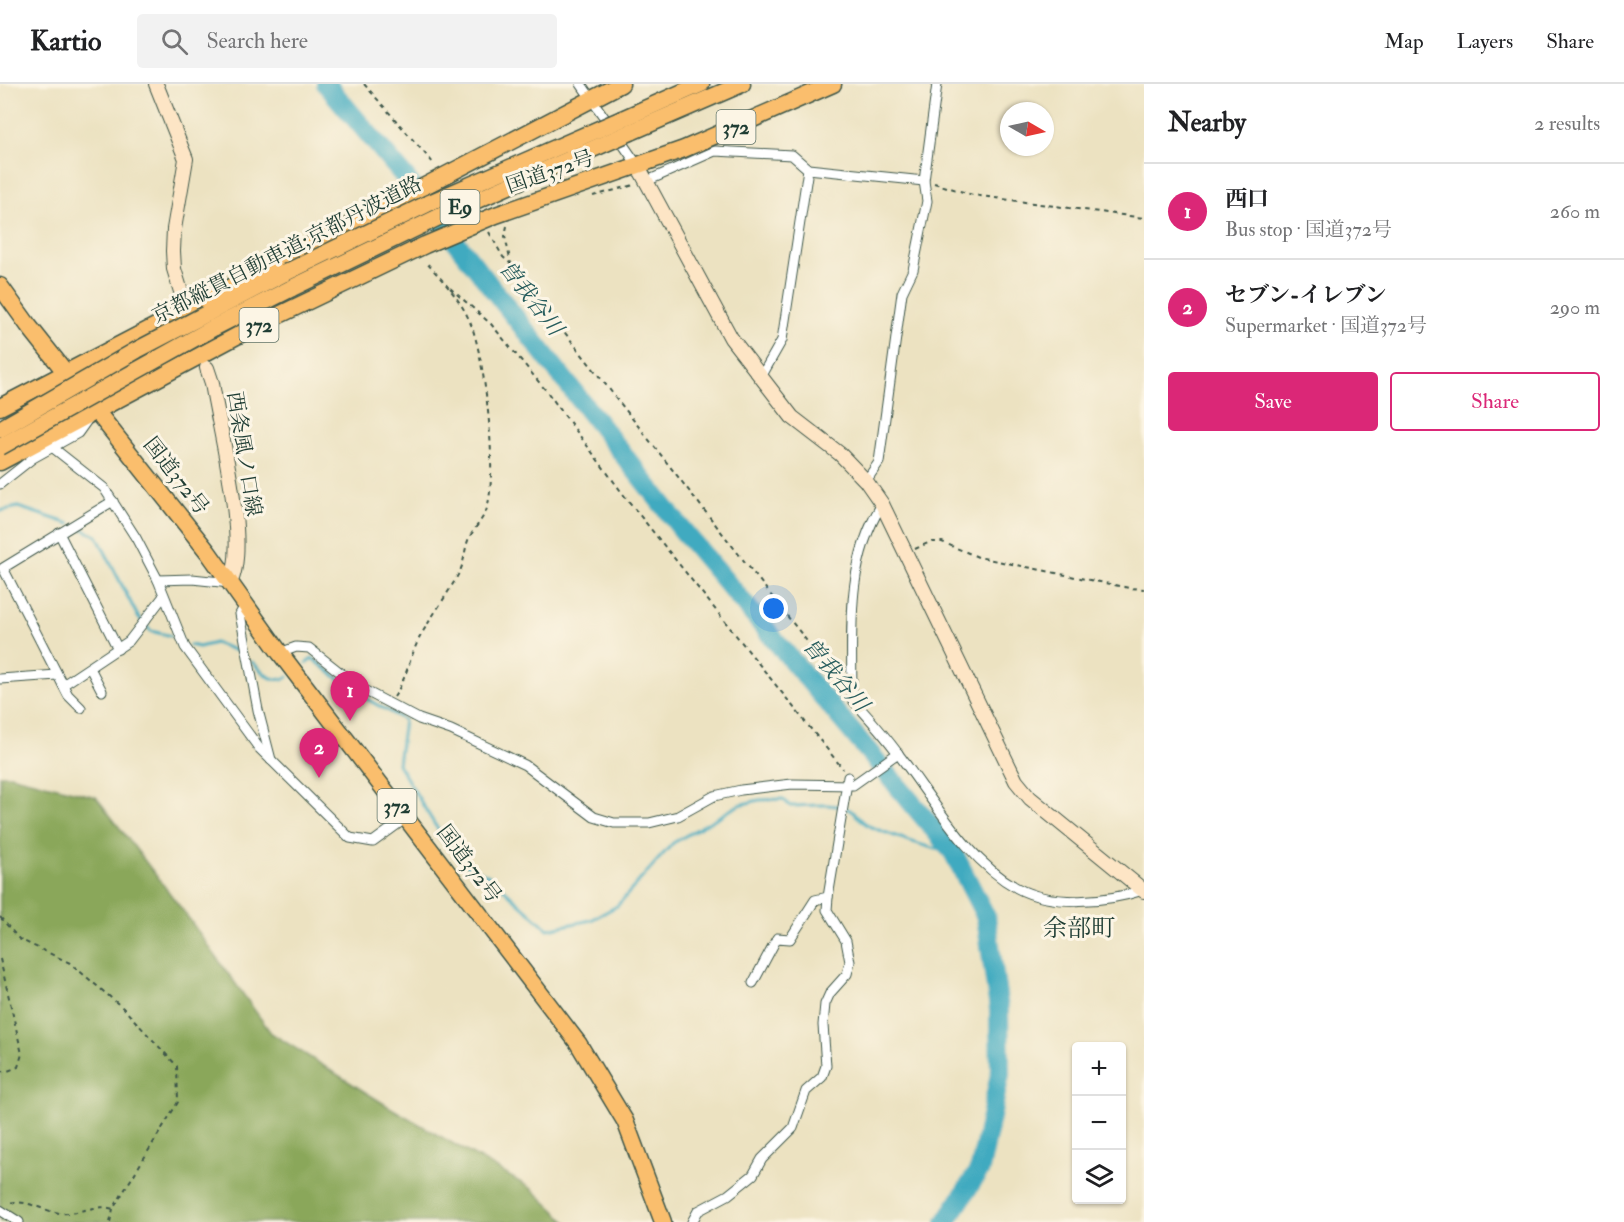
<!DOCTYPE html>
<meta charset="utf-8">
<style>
body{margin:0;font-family:"IM FELL Double Pica","Noto Serif JP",serif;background:#f2f2f2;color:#202124}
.controls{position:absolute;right:18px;bottom:18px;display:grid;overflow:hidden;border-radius:6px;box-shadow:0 2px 4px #0004}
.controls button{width:54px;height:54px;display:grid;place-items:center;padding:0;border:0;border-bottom:2px solid #e0e0e0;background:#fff;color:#202124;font:30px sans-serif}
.compass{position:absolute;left:1000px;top:18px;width:54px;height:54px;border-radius:50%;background:#fff;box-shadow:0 2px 4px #0004;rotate:99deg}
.you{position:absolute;left:774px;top:525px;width:21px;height:21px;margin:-15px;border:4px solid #fff;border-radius:50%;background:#1a73e8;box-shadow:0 0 0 9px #1a73e833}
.badge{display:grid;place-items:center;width:39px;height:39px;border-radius:50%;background:#db2777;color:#fff;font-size:20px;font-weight:700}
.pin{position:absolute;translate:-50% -50px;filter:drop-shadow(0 2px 3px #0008)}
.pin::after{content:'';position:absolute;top:32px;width:21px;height:18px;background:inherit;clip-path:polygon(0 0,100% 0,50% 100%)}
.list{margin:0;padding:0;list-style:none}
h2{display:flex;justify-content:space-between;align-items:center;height:78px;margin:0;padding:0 24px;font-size:26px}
h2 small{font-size:20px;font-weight:400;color:#757577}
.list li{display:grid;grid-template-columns:39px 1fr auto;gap:18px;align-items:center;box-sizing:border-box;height:96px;padding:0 24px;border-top:2px solid #e0e0e0}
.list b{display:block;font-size:22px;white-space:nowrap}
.list p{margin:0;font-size:20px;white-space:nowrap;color:#757577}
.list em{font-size:20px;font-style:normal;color:#757577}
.actions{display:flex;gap:12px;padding:18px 24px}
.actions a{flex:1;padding:14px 0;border:2px solid #db2777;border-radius:6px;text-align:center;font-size:21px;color:#db2777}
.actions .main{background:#db2777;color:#fff}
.icon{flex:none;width:33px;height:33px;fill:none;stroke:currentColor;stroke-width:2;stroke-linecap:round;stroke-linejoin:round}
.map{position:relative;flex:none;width:1144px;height:1138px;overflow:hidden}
header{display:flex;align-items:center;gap:36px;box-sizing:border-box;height:84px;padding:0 30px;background:#fff;border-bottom:2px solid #e0e0e0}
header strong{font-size:28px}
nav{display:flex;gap:33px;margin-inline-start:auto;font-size:21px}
.search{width:420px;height:54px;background:#f2f2f2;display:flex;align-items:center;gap:15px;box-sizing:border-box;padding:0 21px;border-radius:6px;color:#757577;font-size:22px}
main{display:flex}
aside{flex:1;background:#fff}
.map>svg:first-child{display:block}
.forest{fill:#8aa75a;stroke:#547247;stroke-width:1.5}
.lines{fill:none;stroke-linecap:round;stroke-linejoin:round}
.stream{stroke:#40aac0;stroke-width:3}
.river{stroke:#40aac0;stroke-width:20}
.street-casing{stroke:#3e5649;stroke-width:11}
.secondary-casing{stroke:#3e5649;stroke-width:16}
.highway-casing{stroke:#3e5649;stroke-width:19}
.path{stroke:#3e5649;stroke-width:2;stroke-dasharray:4.5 4.5;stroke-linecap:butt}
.street{stroke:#fff;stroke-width:9}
.secondary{stroke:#fde5c5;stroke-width:14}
.highway{stroke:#fabe6d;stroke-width:16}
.highway-bridge-casing{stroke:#3e5649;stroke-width:19;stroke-linecap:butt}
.highway-bridge{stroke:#fabe6d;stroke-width:16}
.labels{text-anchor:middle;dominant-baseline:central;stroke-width:6;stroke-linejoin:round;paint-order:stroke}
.shield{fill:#fcf5e5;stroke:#617469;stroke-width:1.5}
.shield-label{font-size:20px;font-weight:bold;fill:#1f3d34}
.street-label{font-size:21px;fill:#1f3d34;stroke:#fcf5e5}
.water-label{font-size:22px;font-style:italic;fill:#295e5e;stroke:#fcf5e5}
.quarter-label{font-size:24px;fill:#1f3d34;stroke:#fcf5e5}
</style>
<header>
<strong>Kartio</strong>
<div class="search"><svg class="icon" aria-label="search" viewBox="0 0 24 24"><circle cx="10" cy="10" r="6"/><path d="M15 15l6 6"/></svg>Search here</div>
<nav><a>Map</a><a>Layers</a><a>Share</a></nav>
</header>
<main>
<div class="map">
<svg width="1144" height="1138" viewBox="0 0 1144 1138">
<rect width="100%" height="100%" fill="#fcf5e5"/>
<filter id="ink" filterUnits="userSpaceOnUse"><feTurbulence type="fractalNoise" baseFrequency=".0167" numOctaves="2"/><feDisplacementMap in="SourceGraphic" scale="12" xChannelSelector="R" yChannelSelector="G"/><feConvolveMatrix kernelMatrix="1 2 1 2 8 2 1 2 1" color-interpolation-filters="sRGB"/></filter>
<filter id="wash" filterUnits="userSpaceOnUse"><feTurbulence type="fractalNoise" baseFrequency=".008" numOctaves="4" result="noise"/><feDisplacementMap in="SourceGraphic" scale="24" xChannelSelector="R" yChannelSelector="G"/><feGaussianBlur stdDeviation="1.35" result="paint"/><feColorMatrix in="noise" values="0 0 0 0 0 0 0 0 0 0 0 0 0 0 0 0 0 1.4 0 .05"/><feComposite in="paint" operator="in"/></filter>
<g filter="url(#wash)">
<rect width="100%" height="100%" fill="#ece2c1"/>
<path class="forest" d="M0 691H10L96 713 184 828 271 949 386 1021 532 1105 567 1138H0Z"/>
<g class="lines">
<g class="stream">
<path d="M0 427 18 423 70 440"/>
<path d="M76 442 97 452 138 533 151 547 171 552"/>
<path d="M190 561 199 563 215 559 242 569"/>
<path d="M252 578C263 588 272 601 288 593"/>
<path d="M307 579 312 574 358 610 404 636 398 680 435 741 467 781 489 792 548 845 591 836 617 822 673 759 739 721 759 716 783 715 790 722C807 722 831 718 848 725 856 729 862 739 871 743 886 749 941 769 953 768"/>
</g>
<path class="river" d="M326 0 404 92 684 448 953 768 986 833 999 925 1000 990 980 1085 946 1138"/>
</g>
</g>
<g filter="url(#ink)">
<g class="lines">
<g class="street-casing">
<g id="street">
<path d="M581 0 638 82"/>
<path d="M647 97 715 67 792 71 808 85 924 97"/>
<path d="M761 293 782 256 808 85"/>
<path d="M52 363 104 404 136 454 158 496 185 563 259 664 350 754 373 758 406 734"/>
<path d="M866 397 879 378 902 209 913 186 927 117 924 97 937 0"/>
<path d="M0 400 33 374 78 349 88 335"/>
<path d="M882 420C845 480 852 548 852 615 868 633 885 651 899 671 934 716 966 776 1017 804 1052 823 1107 818 1143 806"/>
<path d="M59 449 118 565"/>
<path d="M158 496 192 495 230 499"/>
<path d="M246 520 240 530 258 626 271 676"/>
<path d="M280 569 296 563 309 564 360 604 419 635 451 646 525 681 594 733 614 739H649L678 732 714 712 741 706 792 700 853 701 898 669"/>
<path d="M90 584 102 607"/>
<path d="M0 595 57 591"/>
<path d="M63 601 129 557 163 513"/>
<path d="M81 624 68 611 3 484 113 417"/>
<path d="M753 899 777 854 790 855 815 816 828 813 848 693"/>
<path d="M0 1126 19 1138"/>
<path d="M692 1138 698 1127 728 1111 753 1091 762 1075 793 1044 806 1007 822 993 826 982 823 941 825 920 830 909 847 890 850 878 846 857 827 826 828 813"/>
</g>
</g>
<g class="secondary-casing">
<g id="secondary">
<path d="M156 0 186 75 174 145 173 167 174 185 182 211"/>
<path d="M638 82 731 254 792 333 840 370 866 397 882 420 1016 697 1030 714 1144 807"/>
<path d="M207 284 212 299C219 345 250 460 230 499"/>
</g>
</g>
<g class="highway-casing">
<g id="highway">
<path d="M622 35 701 0"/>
<path d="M631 48 742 0"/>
<path d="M0 202 28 241 208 468 280 569 578 959 625 1037 663 1138"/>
<path d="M206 230 285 189"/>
<path d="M213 244 292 204"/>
<path d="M0 323 621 0"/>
<path d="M0 378 248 246 425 161 496 131 684 65 833 0"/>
</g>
</g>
<g class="path">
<path d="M364 0 435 81"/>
<path d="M934 99 973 111 1144 134"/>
<path d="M593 112 634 101"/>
<path d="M507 142 505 152 511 180 843 603"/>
<path d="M489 148 503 173 511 180"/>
<path d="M450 204 491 240 548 309 626 414 843 685"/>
<path d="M915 465 930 458H942L978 473 1129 504 1144 505"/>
<path d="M394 613C407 594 410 571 421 551 433 530 448 510 459 489 465 478 464 465 469 454 474 445 482 436 486 427 499 393 485 272 470 238 460 214 442 196 425 177"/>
<path d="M0 833 19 855 70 879 123 924 177 982 178 1018 113 1125C95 1119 78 1131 60 1129 43 1127 26 1115 9 1119"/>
<path d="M0 875 22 970 18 983 5 988 0 986"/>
<path d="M110 1138 113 1125"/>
</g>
<use href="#street" class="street"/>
<use href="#secondary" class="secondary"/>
<use href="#highway" class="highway"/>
<g class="highway-bridge-casing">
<g id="highway-bridge">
<path d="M285 189 427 120 622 35"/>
<path d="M292 204 443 131 631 48"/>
<path d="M0 345 137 266 206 230"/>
<path d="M0 363 213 244"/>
</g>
</g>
<use href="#highway-bridge" class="highway-bridge"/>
</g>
</g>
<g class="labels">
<g class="shield">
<rect x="716.5" y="26" width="39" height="34" rx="4.5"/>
<rect x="440.5" y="106" width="39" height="34" rx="4.5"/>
<rect x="239.5" y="224" width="39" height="34" rx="4.5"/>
<rect x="377.5" y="705" width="39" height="34" rx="4.5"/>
</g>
<g class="shield-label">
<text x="736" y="43">372</text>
<text x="460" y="123">E9</text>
<text x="259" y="241">372</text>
<text x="397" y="722">372</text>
</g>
<g class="street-label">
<text transform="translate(550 88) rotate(-19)">国道372号</text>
<text transform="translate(287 166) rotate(-27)">京都縦貫自動車道;京都丹波道路</text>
<text transform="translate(244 370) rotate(81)">西条風ノ口線</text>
<text transform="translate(176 392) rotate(52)">国道372号</text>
<text transform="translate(469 780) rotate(53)">国道372号</text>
</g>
<g class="water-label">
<text transform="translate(531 214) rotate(52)">曽我谷川</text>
<text transform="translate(836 591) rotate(50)">曽我谷川</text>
</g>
<g class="quarter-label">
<text x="1079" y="844">余部町</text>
</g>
</g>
</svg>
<div class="controls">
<button>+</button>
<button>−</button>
<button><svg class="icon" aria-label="layers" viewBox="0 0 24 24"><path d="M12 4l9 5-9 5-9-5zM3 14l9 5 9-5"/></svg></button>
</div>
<svg class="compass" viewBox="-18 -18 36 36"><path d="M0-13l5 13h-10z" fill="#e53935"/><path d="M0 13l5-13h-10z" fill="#757577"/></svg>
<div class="you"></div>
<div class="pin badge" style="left:350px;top:637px">1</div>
<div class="pin badge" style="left:319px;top:694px">2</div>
</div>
<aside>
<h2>Nearby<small>2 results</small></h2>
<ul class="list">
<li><span class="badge">1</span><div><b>西口</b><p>Bus stop · 国道372号</p></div><em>260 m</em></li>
<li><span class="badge">2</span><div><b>セブン-イレブン</b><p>Supermarket · 国道372号</p></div><em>290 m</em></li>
</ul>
<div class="actions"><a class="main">Save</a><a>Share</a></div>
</aside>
</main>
